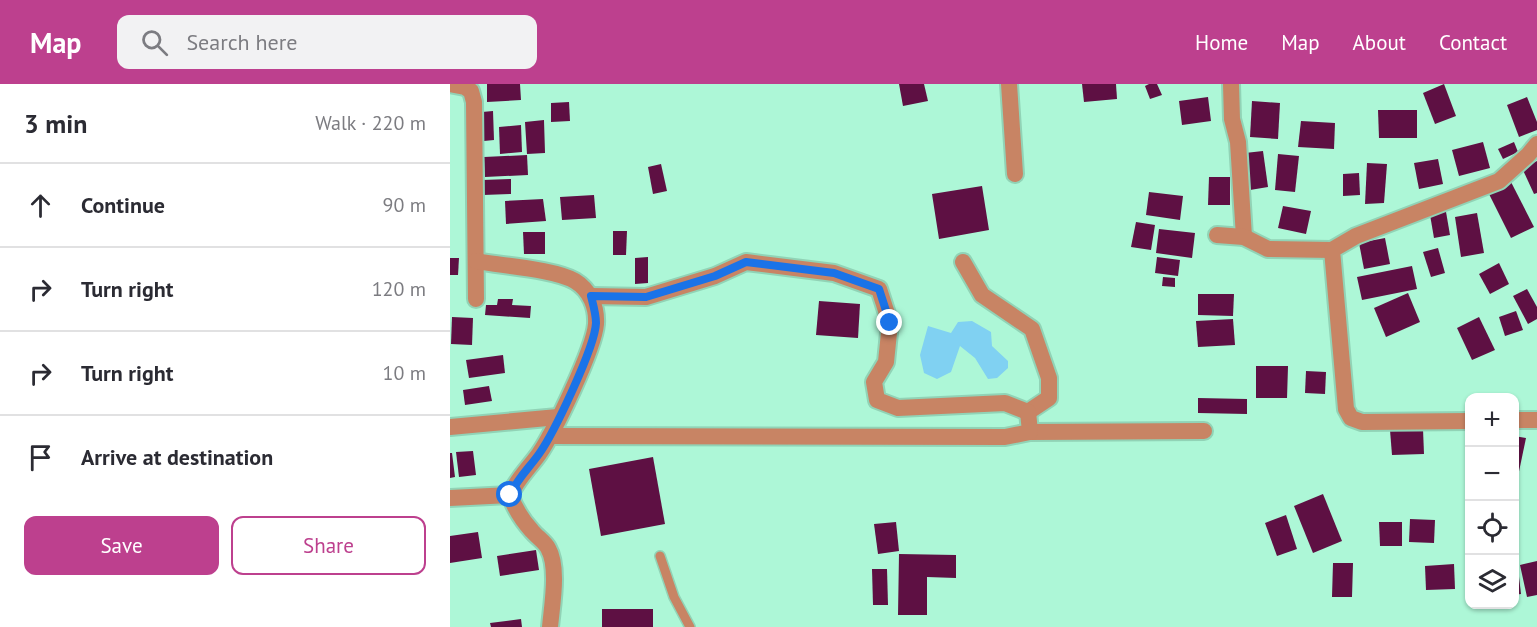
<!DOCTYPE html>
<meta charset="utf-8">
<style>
body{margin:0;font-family:"PT Sans",sans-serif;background:#f2f2f3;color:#2b2b33}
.controls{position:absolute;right:18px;bottom:18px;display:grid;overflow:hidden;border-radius:12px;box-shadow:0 2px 4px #0004}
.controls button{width:54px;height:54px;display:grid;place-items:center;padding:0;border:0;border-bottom:2px solid #e1e1e2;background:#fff;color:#2b2b33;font:30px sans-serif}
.stop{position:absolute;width:18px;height:18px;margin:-14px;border:4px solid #1a73e8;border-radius:50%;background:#fff}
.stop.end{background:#1a73e8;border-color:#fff;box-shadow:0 2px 6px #0008}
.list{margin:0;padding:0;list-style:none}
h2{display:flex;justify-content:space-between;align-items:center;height:78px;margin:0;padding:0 24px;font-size:26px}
h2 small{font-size:20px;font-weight:400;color:#7c7c81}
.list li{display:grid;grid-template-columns:39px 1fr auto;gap:18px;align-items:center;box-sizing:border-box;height:84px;padding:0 24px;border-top:2px solid #e1e1e2}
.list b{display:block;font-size:22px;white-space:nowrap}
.list em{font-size:20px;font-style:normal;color:#7c7c81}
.actions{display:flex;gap:12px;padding:18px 24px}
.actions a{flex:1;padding:14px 0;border:2px solid #bd408e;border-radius:12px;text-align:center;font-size:21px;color:#bd408e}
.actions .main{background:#bd408e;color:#fff}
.icon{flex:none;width:33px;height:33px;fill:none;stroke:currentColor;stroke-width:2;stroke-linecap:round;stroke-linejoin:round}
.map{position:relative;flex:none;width:1087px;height:543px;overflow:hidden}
header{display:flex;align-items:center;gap:36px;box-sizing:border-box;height:84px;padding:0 30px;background:#bd408e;color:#fff}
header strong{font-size:28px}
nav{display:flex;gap:33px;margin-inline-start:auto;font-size:21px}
.search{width:420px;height:54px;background:#f2f2f3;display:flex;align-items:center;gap:15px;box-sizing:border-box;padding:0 21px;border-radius:12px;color:#7c7c81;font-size:22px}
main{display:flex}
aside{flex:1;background:#fff}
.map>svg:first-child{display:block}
.water{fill:#80d1f2}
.building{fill:#5e1043}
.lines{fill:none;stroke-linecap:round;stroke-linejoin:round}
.service-casing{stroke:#91d3b6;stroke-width:12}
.minor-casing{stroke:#91d3b6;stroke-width:20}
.service{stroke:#c88464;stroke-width:9}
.minor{stroke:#c88464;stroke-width:16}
.route{stroke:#1a73e8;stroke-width:8}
</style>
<header>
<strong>Map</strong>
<div class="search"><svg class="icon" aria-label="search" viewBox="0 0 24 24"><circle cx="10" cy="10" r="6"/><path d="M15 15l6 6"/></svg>Search here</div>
<nav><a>Home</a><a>Map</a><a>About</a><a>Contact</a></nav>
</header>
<main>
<aside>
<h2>3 min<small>Walk · 220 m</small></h2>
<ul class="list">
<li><svg class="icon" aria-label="ahead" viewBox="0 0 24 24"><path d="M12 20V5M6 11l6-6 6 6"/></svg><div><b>Continue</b></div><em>90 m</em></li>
<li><svg class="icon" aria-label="right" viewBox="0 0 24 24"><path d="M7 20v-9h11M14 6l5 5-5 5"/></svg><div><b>Turn right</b></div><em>120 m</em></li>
<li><svg class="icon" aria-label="right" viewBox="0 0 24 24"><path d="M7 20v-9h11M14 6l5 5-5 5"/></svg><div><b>Turn right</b></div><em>10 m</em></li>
<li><svg class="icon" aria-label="arrive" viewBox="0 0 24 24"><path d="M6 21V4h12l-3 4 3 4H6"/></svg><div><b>Arrive at destination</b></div></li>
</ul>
<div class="actions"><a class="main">Save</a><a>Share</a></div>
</aside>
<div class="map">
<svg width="1087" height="543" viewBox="0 0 1087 543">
<rect width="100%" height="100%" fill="#adf7d7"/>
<path class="water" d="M522 237 541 248 542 262 558 277V284L547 294 538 295 525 274 510 262 501 288 487 295 474 289 470 271 478 242 501 249 508 238Z"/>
<g class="building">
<path d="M37 0H70L71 16 37 18Z"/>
<path d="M449 0H474L478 17 453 22Z"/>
<path d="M632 0H666L667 15 634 18Z"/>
<path d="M699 0H707L712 11 700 15 695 2Z"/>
<path d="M994 0 1006 32 985 40 973 9Z"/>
<path d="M758 13 761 37 732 41 729 17Z"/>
<path d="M1077 13 1087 38V46L1069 53 1057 21Z"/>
<path d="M802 17 830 19 828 55 800 53Z"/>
<path d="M119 18 120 37 101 38V19Z"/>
<path d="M928 26H967V54H929Z"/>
<path d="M43 27 44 56 34 57 32 28Z"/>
<path d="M94 36 95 69 77 70 75 38Z"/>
<path d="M851 37 885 39 884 65 848 63Z"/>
<path d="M71 41 72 68 50 70 49 43Z"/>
<path d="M1033 58 1040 84 1009 92 1002 66Z"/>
<path d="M1064 58 1068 68 1053 75 1048 65Z"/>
<path d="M813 67 818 103 800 106 795 69Z"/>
<path d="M828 70 849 72 845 108 825 106Z"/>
<path d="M77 71 78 91 35 93 34 73Z"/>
<path d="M988 75 993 100 969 105 964 79Z"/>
<path d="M1087 77V109L1084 110 1072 84Z"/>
<path d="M917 79 937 80 934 119 915 120Z"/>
<path d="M211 80 217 107 203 110 198 83Z"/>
<path d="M909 89 910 111 893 112V90Z"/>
<path d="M759 93H780V121H758Z"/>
<path d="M61 95V110L33 111 32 96Z"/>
<path d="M1061 98 1084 143 1061 154 1039 110Z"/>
<path d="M532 102 539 146 489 155 482 110Z"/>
<path d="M699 108 733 112 730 136 696 131Z"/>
<path d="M144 111 146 134 112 136 110 113Z"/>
<path d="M93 115 96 137 56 140 55 117Z"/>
<path d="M833 122 861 127 856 150 828 144Z"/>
<path d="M995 122 1000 151 984 154 979 125Z"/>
<path d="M1027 129 1034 169 1011 173 1005 133Z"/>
<path d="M686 138 705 141 701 166 681 163Z"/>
<path d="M709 145 745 149 742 174 706 169Z"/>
<path d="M163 147H177L176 171H163Z"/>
<path d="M73 148H95V170H74Z"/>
<path d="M935 154 940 180 914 185 909 159Z"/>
<path d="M988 164 995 189 981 193 973 168Z"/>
<path d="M198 173V199L185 200V174Z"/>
<path d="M707 173 730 176 728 192 705 189Z"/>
<path d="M0 174H9L8 191H0Z"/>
<path d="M1049 179 1059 200 1040 210 1029 190Z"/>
<path d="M962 182 967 205 912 216 907 193Z"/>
<path d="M713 193 725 194V203L712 202Z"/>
<path d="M1077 205 1087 223V235L1078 240 1063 212Z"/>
<path d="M958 209 970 238 936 253 924 224Z"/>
<path d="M748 210H784L783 232 748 231Z"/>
<path d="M48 215H63L62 221 81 222 80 234 35 231 36 221H47Z"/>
<path d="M369 217 410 220 408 254 366 251Z"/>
<path d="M1066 227 1073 246 1055 252 1049 233Z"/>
<path d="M2 233 23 234 22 261 1 260Z"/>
<path d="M1029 233 1045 266 1022 276 1007 244Z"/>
<path d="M783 235 785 261 748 263 746 237Z"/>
<path d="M53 271 55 289 19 294 16 276Z"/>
<path d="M806 282H838L837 314H806Z"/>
<path d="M856 287 876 288 875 310 855 309Z"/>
<path d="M39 302 42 317 15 321 13 306Z"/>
<path d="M748 314 797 315V330L748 329Z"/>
<path d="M973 345 974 370 942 371 940 346Z"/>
<path d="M1064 352 1076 354 1067 397 1064 396Z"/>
<path d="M23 367 26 391 9 393 6 368Z"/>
<path d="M0 369H2L5 393 0 394Z"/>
<path d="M203 373 215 440 151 452 139 385Z"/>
<path d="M873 410 892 457 863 469 844 422Z"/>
<path d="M836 431 847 465 827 472 815 439Z"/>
<path d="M960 435 985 436 984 459 959 458Z"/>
<path d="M446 438 449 467 428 470 424 440Z"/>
<path d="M929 438H952V462H930Z"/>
<path d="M28 448 32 474 0 479V452Z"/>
<path d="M86 466 89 486 50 492 47 472Z"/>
<path d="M449 470 506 471V494L477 493V531H448Z"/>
<path d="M1087 477V511L1077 513 1070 481Z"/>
<path d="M883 479H903L902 513H882Z"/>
<path d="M1004 480 1005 505 976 506 975 482Z"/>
<path d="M1064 484H1068L1071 510 1064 511Z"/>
<path d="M422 485H437L438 521H423Z"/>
<rect x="152" y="525" width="51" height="18"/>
<path d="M71 535 72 543H41L40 539Z"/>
</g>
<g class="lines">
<g class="service-casing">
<path id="service" d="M210 472 224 513 240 543"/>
</g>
<g class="minor-casing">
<g id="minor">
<path d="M0 0 15 3 21 7 24 18 26 215"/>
<path d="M559 0 565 90"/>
<path d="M781 0 782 35 788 58 794 153"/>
<path d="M767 151 794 153 818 165 882 166"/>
<path d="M26 177C52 182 104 185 125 197 140 206 147 223 146 240 144 265 104 348 89 370 79 384 67 395 60 411 65 425 72 436 82 447 87 453 95 458 98 464 109 483 102 521 100 543"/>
<path d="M513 178 532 211 582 245 599 294V314L578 328"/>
<path d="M141 212 196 213 265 192 296 178 384 189 429 205 440 239 436 278 424 298 427 316 448 324 555 319 578 328"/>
<path d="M1064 336H1087"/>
<path d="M1020 337 912 338 901 334 896 325 882 166 906 152 1049 97 1078 71 1087 60"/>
<path d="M0 343 108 333"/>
<path d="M580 348 754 347"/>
<path d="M100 352 555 353 580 348 578 328"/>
<path d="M0 414 60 411"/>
</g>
</g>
<use href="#service" class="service"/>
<use href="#minor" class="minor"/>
</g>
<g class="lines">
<path class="route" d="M60 411C67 395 79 384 89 370 104 349 145 263 146 239 146 230 143 220 141 212L196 213 265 192 296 178 384 189 429 205 440 239"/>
</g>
</svg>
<div class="controls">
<button>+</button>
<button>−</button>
<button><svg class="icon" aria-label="locate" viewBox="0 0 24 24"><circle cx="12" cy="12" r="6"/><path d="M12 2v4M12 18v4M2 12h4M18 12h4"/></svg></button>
<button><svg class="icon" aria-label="layers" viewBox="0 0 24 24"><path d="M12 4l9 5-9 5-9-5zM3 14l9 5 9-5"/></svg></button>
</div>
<div class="stop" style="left:60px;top:411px"></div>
<div class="stop end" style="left:440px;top:239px"></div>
</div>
</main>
